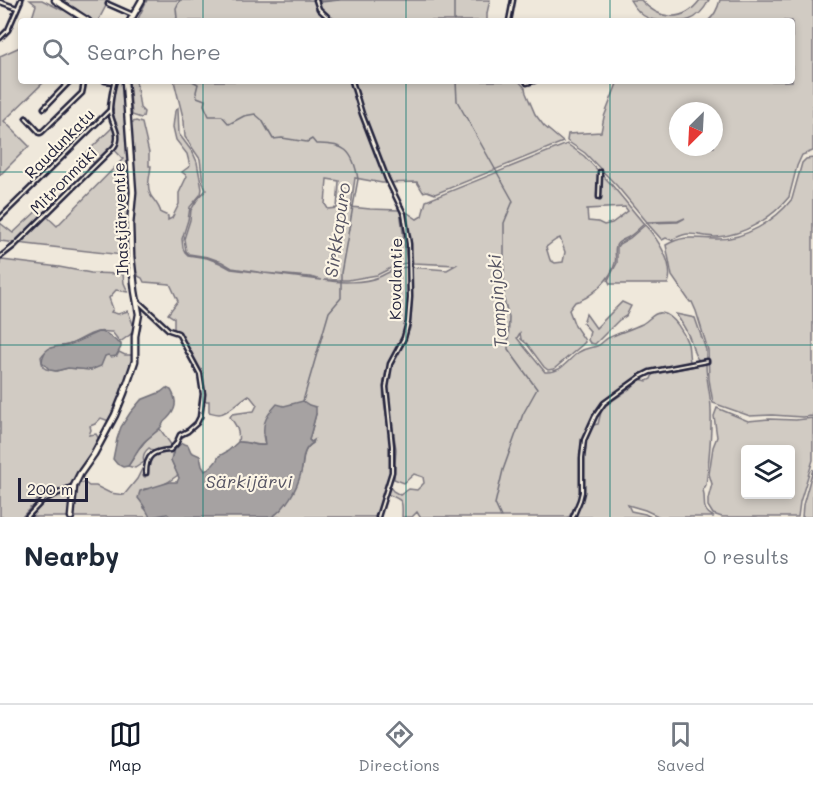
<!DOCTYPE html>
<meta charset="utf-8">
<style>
body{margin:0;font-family:Mali,sans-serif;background:#f2f2f3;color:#1f2937}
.controls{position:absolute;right:18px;bottom:18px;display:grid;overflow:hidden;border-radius:6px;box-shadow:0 3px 9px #0003}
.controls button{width:54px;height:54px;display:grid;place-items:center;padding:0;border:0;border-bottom:2px solid #e0e1e3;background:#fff;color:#1f2937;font:30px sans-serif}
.compass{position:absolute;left:669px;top:102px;width:54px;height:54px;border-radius:50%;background:#fff;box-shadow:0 3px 9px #0003;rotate:204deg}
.scale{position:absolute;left:18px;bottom:15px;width:70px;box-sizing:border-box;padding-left:6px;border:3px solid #22223b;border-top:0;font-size:16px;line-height:21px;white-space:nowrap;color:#22223b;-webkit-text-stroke:4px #fcf5e5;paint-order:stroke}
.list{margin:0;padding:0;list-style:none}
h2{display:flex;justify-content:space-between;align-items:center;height:78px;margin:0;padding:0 24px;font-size:26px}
h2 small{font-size:20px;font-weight:400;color:#747a83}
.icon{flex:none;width:33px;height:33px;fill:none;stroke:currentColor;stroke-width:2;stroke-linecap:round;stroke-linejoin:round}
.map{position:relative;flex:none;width:813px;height:517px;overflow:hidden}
.search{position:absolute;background:#fff;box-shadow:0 3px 9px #0003;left:18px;right:18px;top:18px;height:66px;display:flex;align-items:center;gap:15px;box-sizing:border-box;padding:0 21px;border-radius:6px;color:#747a83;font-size:22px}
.sheet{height:186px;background:#fff}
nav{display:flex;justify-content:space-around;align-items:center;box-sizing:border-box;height:84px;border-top:2px solid #e0e1e3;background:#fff;font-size:16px;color:#747a83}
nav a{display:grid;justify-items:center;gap:3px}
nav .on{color:#111827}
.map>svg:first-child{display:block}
.green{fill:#d1cbc3;stroke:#7a767f;stroke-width:1.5;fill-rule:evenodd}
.water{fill:#a6a2a2;stroke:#716f79;stroke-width:1.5}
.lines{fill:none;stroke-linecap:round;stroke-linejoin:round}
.stream{stroke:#716f79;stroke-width:1.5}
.street-casing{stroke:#22223b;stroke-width:7}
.secondary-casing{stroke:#22223b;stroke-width:9}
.street{stroke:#fcf5e5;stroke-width:2}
.secondary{stroke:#fcf5e5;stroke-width:4.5}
.grid{fill:none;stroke:#0f766e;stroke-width:1.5;stroke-opacity:0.55}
.labels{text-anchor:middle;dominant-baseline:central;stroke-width:4.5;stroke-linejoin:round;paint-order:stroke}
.street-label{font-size:16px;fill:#22223b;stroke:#fcf5e5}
.water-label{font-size:18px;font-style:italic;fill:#575564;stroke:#fcf5e5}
</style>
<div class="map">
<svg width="813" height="517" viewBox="0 0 813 517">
<rect width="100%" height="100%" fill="#efe8db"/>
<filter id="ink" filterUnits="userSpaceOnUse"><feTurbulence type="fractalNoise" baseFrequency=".0167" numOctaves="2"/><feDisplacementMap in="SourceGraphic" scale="12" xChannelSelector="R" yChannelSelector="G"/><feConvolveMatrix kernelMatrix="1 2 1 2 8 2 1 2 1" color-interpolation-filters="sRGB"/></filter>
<g filter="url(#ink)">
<g class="green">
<path d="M30 0H42L62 10 63 9 83 21H31L36 5Z"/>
<path d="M60 0H109L98 21H93L75 8Z"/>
<path d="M147 0H490L487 13V21H137Z"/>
<path d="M630 0H641C659 20 683 23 700 0H709C705 8 698 17 689 20 685 22 679 21 675 21 653 21 642 21 630 0Z"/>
<path d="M720 0H813V151L802 155 797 166 789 197C772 218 744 235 717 237 707 237 698 234 688 234 683 234 676 238 671 240L666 238 662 240 647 223 678 222 685 218 678 221 647 222 617 186 585 153 567 141 568 134 601 132 604 117 618 81H792V21H708C714 16 718 8 720 0ZM678 111H714V147H678Z"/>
<path d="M21 44V81H45L4 121 29 146 0 175V56L20 47Z"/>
<path d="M115 81H125L133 192 131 256 0 241V223L13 233 39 209 57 226 123 159 112 147 94 163 85 154 116 124C112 111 108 94 115 81Z"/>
<path d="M129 81H136L140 108 144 112 143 117 141 118 132 115Z"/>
<path d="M174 81H519L525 88 526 93 535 114 544 126 563 142 435 194 427 191 423 192 417 182 382 183 355 178 351 207 370 209 400 210 407 263 397 265 377 275 348 280H324C339 283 364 283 379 277 388 273 396 267 407 267 407 290 411 313 402 335 396 352 386 363 384 382 381 402 390 424 391 445 391 456 391 467 389 478 387 489 380 505 377 517H272L276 514C283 503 300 478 302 468 304 457 303 449 313 443L309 440 316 414 263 435 265 445C256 446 248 441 238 442 240 431 236 425 230 417L232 414 254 411 257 405 249 395C240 400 228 414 219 414 216 414 213 413 209 412V401H204L203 379 197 364 179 332 174 331V318L168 314 178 301 170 284 144 282 142 278 138 276V274L135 272 133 230 135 180 130 123 136 121 142 123 149 153V166H151C150 176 146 187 151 196 155 202 159 205 161 213L168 216V220L172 218 179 204V193L187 176 182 172 190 166 187 154 176 140 173 127 175 111 178 108 179 134 193 153 197 162 202 189 201 194 190 207 188 220 182 239 183 248 185 252 188 255 207 258 220 263 231 269 321 280 310 277 264 273 232 268 222 262 208 257 189 254 186 251 184 239 190 220 191 210 197 200 206 190 203 183 200 159 185 137 184 121ZM327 179 339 181 337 208 328 209 325 204Z"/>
<path d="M567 144 584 156 611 184 644 224C639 228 635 233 630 236 626 239 620 240 617 244 613 249 617 257 615 263 612 278 590 299 575 302L569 310 575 326 584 339 585 342 582 345 554 369 548 370 544 367 527 344 521 339 520 333 517 338 545 372C562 373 567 360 579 352 586 348 590 348 597 346 601 345 604 340 608 338 619 333 631 329 642 324 648 321 655 311 662 313 674 315 684 333 688 344 689 349 689 356 690 362L650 370 640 375 603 402 598 408 584 437 580 451V493L579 500 569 517H420L417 512 412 517H402C403 500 403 500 387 494L389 486 393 491 400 495 409 489 417 490 424 483 423 477 414 474 404 483 394 479 396 449 388 397 389 382 391 365 404 344 410 328 412 298 410 267 447 270 456 265 413 263 405 211 417 219 422 216 426 201ZM625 207 628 211 612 223 604 225 598 222 588 221 587 209ZM560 238 565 252 563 262 555 263 550 260 546 247C551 244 553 240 560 238Z"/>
<path d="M813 158V416L802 417 772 415 750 416 713 403 709 379 708 350 696 311 692 302H690L672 276 666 245C686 234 694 239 716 239 744 240 775 221 792 199L802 163 806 159Z"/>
<path d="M645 225C658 239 675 265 668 284H610L608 280 617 263V247L619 244 630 238Z"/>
<path d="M2 260 59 267 91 273 123 274 124 283 128 292 116 290 109 298 113 309 111 312 118 314 128 311 134 327 131 334 120 342 112 332C107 332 102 331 97 332 88 334 79 341 71 344 58 349 50 344 41 357L43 367 46 369 56 371 68 368 91 370 102 362 105 356 108 354 117 356 119 352 125 355H133V361L120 399 109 421 101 418 95 424 90 426 91 430 89 435 96 434 99 439 92 453 79 469 72 484 55 492 43 494 35 502 34 507 30 508 22 517H0V261Z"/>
<path d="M622 302 631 306 626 316 619 320 595 344 590 343 588 340 590 331 583 323 586 314 596 328Z"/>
<path d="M676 314 695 318 706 350V359L699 360C693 355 694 350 691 342 688 332 682 323 676 314Z"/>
<path d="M706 364C706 380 711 395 711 410 712 436 709 460 706 485L703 490C707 501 699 509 714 517H660L645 510 628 505 631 511 645 514 651 517H574L582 499 584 482 583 453 584 447 593 425 598 424 602 408 631 388 640 379 647 381 651 379 653 374Z"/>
<path d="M717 408 748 421 769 419 796 420 813 418V460L800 502 798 517H722L713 514 708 506V499L712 484 709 474 713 447 717 437 714 416ZM746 449H790V494H746Z"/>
<path d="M160 429 172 446 173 451 171 460 178 475C168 483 157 489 144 489L141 501 144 503V508L154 517 165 515V517H73L75 500 79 483H85L89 486H96L110 493 124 495 137 479 142 469 144 470 143 476 145 477 147 473V464L154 455 153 451 149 448C144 452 142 456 144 462L135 468 128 466C137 454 146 435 160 429Z"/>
<path d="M813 469V517H802L803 505Z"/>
<path d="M71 489 68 517H29L43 502Z"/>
</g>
<g class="water">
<path d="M98 332C111 332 111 340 121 344V347L116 356 111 357 108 355 105 356 101 366 91 370 68 368 56 371 50 370 42 362C44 342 58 349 71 344 80 340 89 336 98 332Z"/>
<path d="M166 388 171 390C178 402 176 410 167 419 162 423 165 421 161 427 157 432 149 437 144 442 137 449 134 458 128 466L123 467 117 464 113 459 117 439 121 427 130 413 141 400 161 392Z"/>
<path d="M303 401 309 405 316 407V414L309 440 311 442 314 440 313 443C301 450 304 461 301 473 297 489 286 508 272 517H171L167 514 150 517C146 509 143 504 138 498L140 491 170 482H177L179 478 171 460C173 452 175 448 182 443L188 445 191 452 200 456 202 466 205 471C212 467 216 463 219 456L228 451 238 442C248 441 256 447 265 445 262 425 263 419 277 404L284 406Z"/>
</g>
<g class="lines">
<g class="stream">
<path d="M320 0 321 2 339 0"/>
<path d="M454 0V21"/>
<path d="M174 21 177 18 176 8 180 0"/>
<path d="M192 81 198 84 196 92 197 97 205 100 204 105 209 116H222L229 124 244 116 255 114 262 120 273 139 282 138 307 142 312 139 316 144C344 143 353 150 358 179L341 273V298L329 312 303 401"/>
<path d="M456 81 457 101 513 201 504 223V300L509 317 508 349 537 389 523 414 503 470 495 504 501 517"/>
</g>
<g class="street-casing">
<g id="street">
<path d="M316 0 319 9 332 21"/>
<path d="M0 2 17 8"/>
<path d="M108 4 133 15"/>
<path d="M509 21 513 0"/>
<path d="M0 38 8 30 21 0"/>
<path d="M77 81 84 83"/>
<path d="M105 81 114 82"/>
<path d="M352 81 362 114 387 179 404 214 409 244 410 297 408 322 404 338 390 364 386 387 392 446V472L378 517"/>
<path d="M526 81 527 83 534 81"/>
<path d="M44 108 70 81"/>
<path d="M26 118 40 133 42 132 82 93 84 83 86 81"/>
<path d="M599 197 600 172"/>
<path d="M0 218 110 110"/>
<path d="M0 257 14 246 114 147C123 134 110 123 110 110 110 104 113 85 115 81"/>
<path d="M139 302 169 330 178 333 200 374 203 394 200 417 197 423 188 431 180 435 176 444 170 450C153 451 146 455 146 473"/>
<path d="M27 517 43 500 74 486"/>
<path d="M573 517 580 500 582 492V458L584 440 595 416 604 403 640 377 650 372 707 361"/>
</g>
</g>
<g class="secondary-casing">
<g id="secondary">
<path d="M55 0 88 21"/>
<path d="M130 21 142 0"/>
<path d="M71 517 74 486 80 474 94 454 115 415 124 393 135 361V336L139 314 135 291 131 256 130 225 133 192 125 81"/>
</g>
</g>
<use href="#street" class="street"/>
<use href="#secondary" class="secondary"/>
</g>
</g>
<path class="grid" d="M203 0V21M406 0V21M610 0V21M203 81V517M406 81V517M610 81V517M0 172H813M0 345H813"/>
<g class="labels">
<g class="street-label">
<text transform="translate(59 143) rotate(-45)">Raudunkatu</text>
<text transform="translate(63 180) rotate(-45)">Mitronmäki</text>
<text transform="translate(120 219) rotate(-92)">Ihastjärventie</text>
<text transform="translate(395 279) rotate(-89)">Kovalantie</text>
</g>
<g class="water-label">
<text transform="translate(337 230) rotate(-82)">Sirkkapuro</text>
<text transform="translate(497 301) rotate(-94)">Tampinjoki</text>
<text x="249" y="481">Särkijärvi</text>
</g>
</g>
</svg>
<div class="controls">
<button><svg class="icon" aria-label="layers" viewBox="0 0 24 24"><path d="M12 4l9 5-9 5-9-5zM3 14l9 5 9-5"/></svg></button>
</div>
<svg class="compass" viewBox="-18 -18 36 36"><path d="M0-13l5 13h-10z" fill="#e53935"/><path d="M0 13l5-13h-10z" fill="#747a83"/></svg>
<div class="scale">200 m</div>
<div class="search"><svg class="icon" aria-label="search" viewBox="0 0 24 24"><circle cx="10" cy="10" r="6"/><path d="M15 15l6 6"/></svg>Search here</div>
</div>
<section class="sheet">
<h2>Nearby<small>0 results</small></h2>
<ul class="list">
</ul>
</section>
<nav>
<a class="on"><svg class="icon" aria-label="map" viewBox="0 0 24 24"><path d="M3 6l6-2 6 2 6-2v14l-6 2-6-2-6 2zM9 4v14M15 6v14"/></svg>Map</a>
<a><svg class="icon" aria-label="directions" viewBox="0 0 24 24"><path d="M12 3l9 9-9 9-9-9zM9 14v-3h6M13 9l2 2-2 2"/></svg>Directions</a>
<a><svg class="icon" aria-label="saved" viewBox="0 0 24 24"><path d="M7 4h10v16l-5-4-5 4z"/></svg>Saved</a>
</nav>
